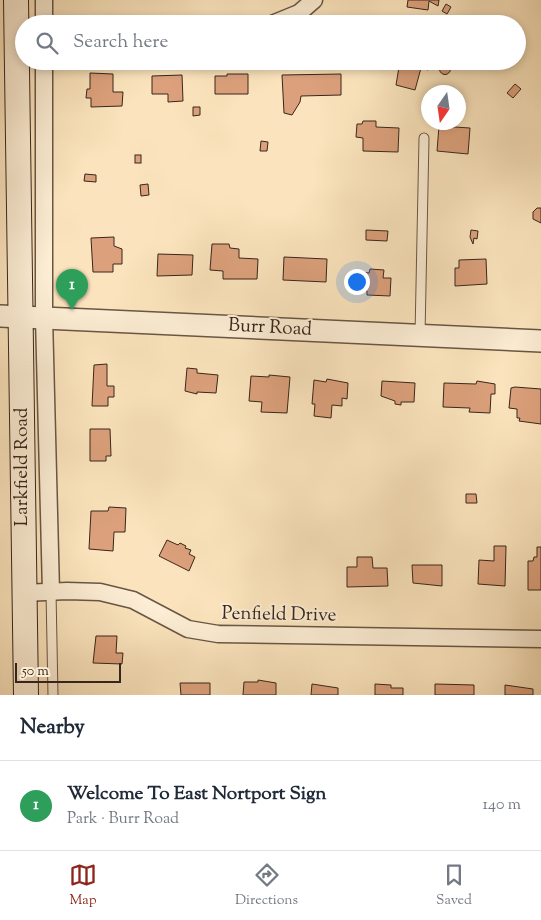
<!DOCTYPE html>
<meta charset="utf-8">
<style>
body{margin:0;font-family:"Sorts Mill Goudy",serif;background:#f6f6f7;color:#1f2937}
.compass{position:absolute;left:421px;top:85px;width:45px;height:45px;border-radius:50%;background:#fff;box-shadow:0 2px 8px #0003;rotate:193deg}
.scale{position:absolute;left:15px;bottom:12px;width:106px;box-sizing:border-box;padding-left:5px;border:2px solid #38261c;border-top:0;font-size:14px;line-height:18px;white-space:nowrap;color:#38261c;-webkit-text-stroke:4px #fcedd4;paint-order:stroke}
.you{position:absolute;left:356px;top:281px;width:18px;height:18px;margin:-12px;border:4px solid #fff;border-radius:50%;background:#1a73e8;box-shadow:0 0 0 8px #1a73e833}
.badge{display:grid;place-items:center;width:32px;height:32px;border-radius:50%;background:#8f2418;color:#fff;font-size:16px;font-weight:700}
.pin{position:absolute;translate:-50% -41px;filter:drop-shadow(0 1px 2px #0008)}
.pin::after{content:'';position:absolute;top:26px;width:18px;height:15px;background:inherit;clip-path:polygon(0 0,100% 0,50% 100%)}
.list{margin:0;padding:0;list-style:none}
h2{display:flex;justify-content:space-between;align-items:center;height:65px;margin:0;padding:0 20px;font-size:21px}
h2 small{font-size:16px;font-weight:400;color:#747a83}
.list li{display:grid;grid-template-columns:32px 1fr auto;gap:15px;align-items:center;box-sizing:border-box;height:90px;padding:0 20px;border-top:1px solid #e0e1e3}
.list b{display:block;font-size:19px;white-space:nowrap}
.list p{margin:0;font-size:16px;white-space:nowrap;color:#747a83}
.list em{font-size:16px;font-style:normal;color:#747a83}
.icon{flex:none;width:28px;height:28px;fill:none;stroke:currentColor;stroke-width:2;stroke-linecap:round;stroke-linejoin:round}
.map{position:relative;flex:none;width:541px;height:695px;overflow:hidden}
.search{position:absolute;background:#fff;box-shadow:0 2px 8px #0003;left:15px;right:15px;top:15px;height:55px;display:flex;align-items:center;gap:12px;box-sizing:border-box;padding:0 18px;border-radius:28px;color:#747a83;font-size:19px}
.sheet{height:155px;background:#fff}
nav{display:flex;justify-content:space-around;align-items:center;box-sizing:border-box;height:70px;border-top:1px solid #e0e1e3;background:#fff;font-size:14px;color:#747a83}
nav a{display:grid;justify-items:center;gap:2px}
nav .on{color:#8f2418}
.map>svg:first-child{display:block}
.building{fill:#dca17c;stroke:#38261c}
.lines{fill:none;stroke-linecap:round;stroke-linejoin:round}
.service-casing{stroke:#695644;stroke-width:11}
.minor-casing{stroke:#695644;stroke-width:19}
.tertiary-casing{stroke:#695644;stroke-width:24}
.secondary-casing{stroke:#38261c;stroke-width:26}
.service{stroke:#fcedd4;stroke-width:9}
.minor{stroke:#fcedd4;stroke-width:16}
.tertiary{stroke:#fcedd4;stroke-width:21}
.secondary{stroke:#fcedd4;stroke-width:24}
.labels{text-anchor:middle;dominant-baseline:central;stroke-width:4;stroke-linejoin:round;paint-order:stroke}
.street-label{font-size:19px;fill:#38261c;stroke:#fcedd4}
</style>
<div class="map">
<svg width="541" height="695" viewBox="0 0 541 695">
<rect width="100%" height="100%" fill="#fbe4bd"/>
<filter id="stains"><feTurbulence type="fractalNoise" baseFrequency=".004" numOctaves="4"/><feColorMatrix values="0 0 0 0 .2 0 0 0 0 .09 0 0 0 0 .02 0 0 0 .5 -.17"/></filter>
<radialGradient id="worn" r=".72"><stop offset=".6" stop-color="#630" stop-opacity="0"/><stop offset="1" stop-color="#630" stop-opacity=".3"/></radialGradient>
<g class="building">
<path d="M408 0H439L438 6 429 1 428 10 407 7Z"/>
<path d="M446 4 451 7 447 14 442 11Z"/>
<path d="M400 61H431L432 63 428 70 421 68 415 90 396 85Z"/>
<circle cx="445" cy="69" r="5.5"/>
<path d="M90 73 113 74V92H123L122 106 91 107V98H86L87 89H90Z"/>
<path d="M227 74H248V94H215V76H227Z"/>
<path d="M341 74V95L301 96 300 102 292 115 284 113 282 75Z"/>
<path d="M182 75 183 101 168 102V94H152V76Z"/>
<path d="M515 84 521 89 513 98 507 93Z"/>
<path d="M193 107H200V115L193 116Z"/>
<path d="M363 121H376V127L399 128 398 152 363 151V138L356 137 357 124H362Z"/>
<path d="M439 126 470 128 468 154 437 151Z"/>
<path d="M261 141 268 142 267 151H260Z"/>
<rect x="135" y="155" width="6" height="8"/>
<path d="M85 174 96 175V182L84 181Z"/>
<path d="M148 184 149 195 141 196 140 185Z"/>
<path d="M537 208H541V223L533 219V212Z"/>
<path d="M366 230 388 231 387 241 366 240Z"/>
<path d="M471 230 478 231 477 239 474 238 473 244 470 237Z"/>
<path d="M114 237V246L122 249V264H113V272H93L91 238Z"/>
<path d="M212 244H229L230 248 239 249V258L258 259 257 279H223V271L210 270Z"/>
<path d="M158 254 193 255 192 275 157 276Z"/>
<path d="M284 257 327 259 326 282 283 280Z"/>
<path d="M486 259 487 284 455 286V268H459V260Z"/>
<path d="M370 269 384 270 383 278H391L390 296 367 295V291L360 290V272L369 273Z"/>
<path d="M107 364V386H114V397H108V406H92L94 365Z"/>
<path d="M187 368 197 369V373L218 375 216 393 197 392V394L185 391Z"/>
<path d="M269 375 290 377 287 413 261 412 262 402 249 401 251 376 269 377Z"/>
<path d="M327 379 348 383 347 399 342 398V406L332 405 331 418 314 416 315 404H312L314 380 326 382Z"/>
<path d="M382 381 415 383 414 402H401V405L395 404V401L381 396Z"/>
<path d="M477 381 495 384V394H491L490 413 469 412 470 408 443 407 444 383 476 384Z"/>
<path d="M515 387 541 389V424L519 421 520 418H517V409L509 408 511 388Z"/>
<path d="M90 429H110L111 456H106V461H90Z"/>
<path d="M466 494H476L477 503H466Z"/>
<path d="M109 507 126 508 125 532H114L113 551 89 549 91 511H108Z"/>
<path d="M167 540 178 545 180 543 186 546 185 548 191 550 189 554 195 557 189 571 159 556Z"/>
<path d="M494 546H506L505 586 478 584 479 560 494 561Z"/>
<path d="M537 547H541V590H528V561H533L534 557H537Z"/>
<path d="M357 557H372L373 568H387L388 586 347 587V567H357Z"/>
<path d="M412 565H442V586L413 583Z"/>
<path d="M96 636H117L116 653H123L122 664 93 663Z"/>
<path d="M258 680 276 683V695H243L244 682H258Z"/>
<path d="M180 683H210V695H181Z"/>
<path d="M312 684 338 688V695H311Z"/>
<path d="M375 684 391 685V688H403V695H375Z"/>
<path d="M435 684 474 685V695H435Z"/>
<path d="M505 685 533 689V695H505Z"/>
</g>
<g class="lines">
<g class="service-casing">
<g id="service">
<path d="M420 335 424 138"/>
<path d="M51 592 53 695"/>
</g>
</g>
<g class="minor-casing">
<g id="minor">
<path d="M44 0V24"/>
<path d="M272 24 299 13 314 0"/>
<path d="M44 61V317L51 592"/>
<path d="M24 593 67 591 100 592 133 600 188 629 218 634 541 639"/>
</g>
</g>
<g class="tertiary-casing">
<path id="tertiary" d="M0 316 541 341"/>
</g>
<g class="secondary-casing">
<path id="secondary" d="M16 0 26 695"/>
</g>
<use href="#service" class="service"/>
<use href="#minor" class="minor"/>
<use href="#tertiary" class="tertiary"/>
<use href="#secondary" class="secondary"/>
</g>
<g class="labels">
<g class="street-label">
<text transform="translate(270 328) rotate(3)">Burr Road</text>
<text transform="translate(22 467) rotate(-90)">Larkfield Road</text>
<text transform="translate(279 615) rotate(1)">Penfield Drive</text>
</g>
</g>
<rect width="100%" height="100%" filter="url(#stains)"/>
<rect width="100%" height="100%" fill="url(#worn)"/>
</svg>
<svg class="compass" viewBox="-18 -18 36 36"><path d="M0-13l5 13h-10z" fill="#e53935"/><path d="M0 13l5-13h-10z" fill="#747a83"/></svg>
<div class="scale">50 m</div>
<div class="you"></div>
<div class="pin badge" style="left:72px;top:310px;background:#2e9e5b">1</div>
<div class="search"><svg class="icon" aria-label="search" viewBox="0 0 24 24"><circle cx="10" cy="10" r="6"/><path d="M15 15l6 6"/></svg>Search here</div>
</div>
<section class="sheet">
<h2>Nearby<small></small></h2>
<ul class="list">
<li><span class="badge" style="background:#2e9e5b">1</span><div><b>Welcome To East Nortport Sign</b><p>Park · Burr Road</p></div><em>140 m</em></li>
</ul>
</section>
<nav>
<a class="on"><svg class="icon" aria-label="map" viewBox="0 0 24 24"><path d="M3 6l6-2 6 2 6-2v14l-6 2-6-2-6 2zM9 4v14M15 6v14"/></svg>Map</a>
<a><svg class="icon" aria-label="directions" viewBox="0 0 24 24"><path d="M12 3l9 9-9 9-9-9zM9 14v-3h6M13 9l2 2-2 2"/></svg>Directions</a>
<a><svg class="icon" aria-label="saved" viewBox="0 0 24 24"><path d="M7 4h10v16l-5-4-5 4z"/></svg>Saved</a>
</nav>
